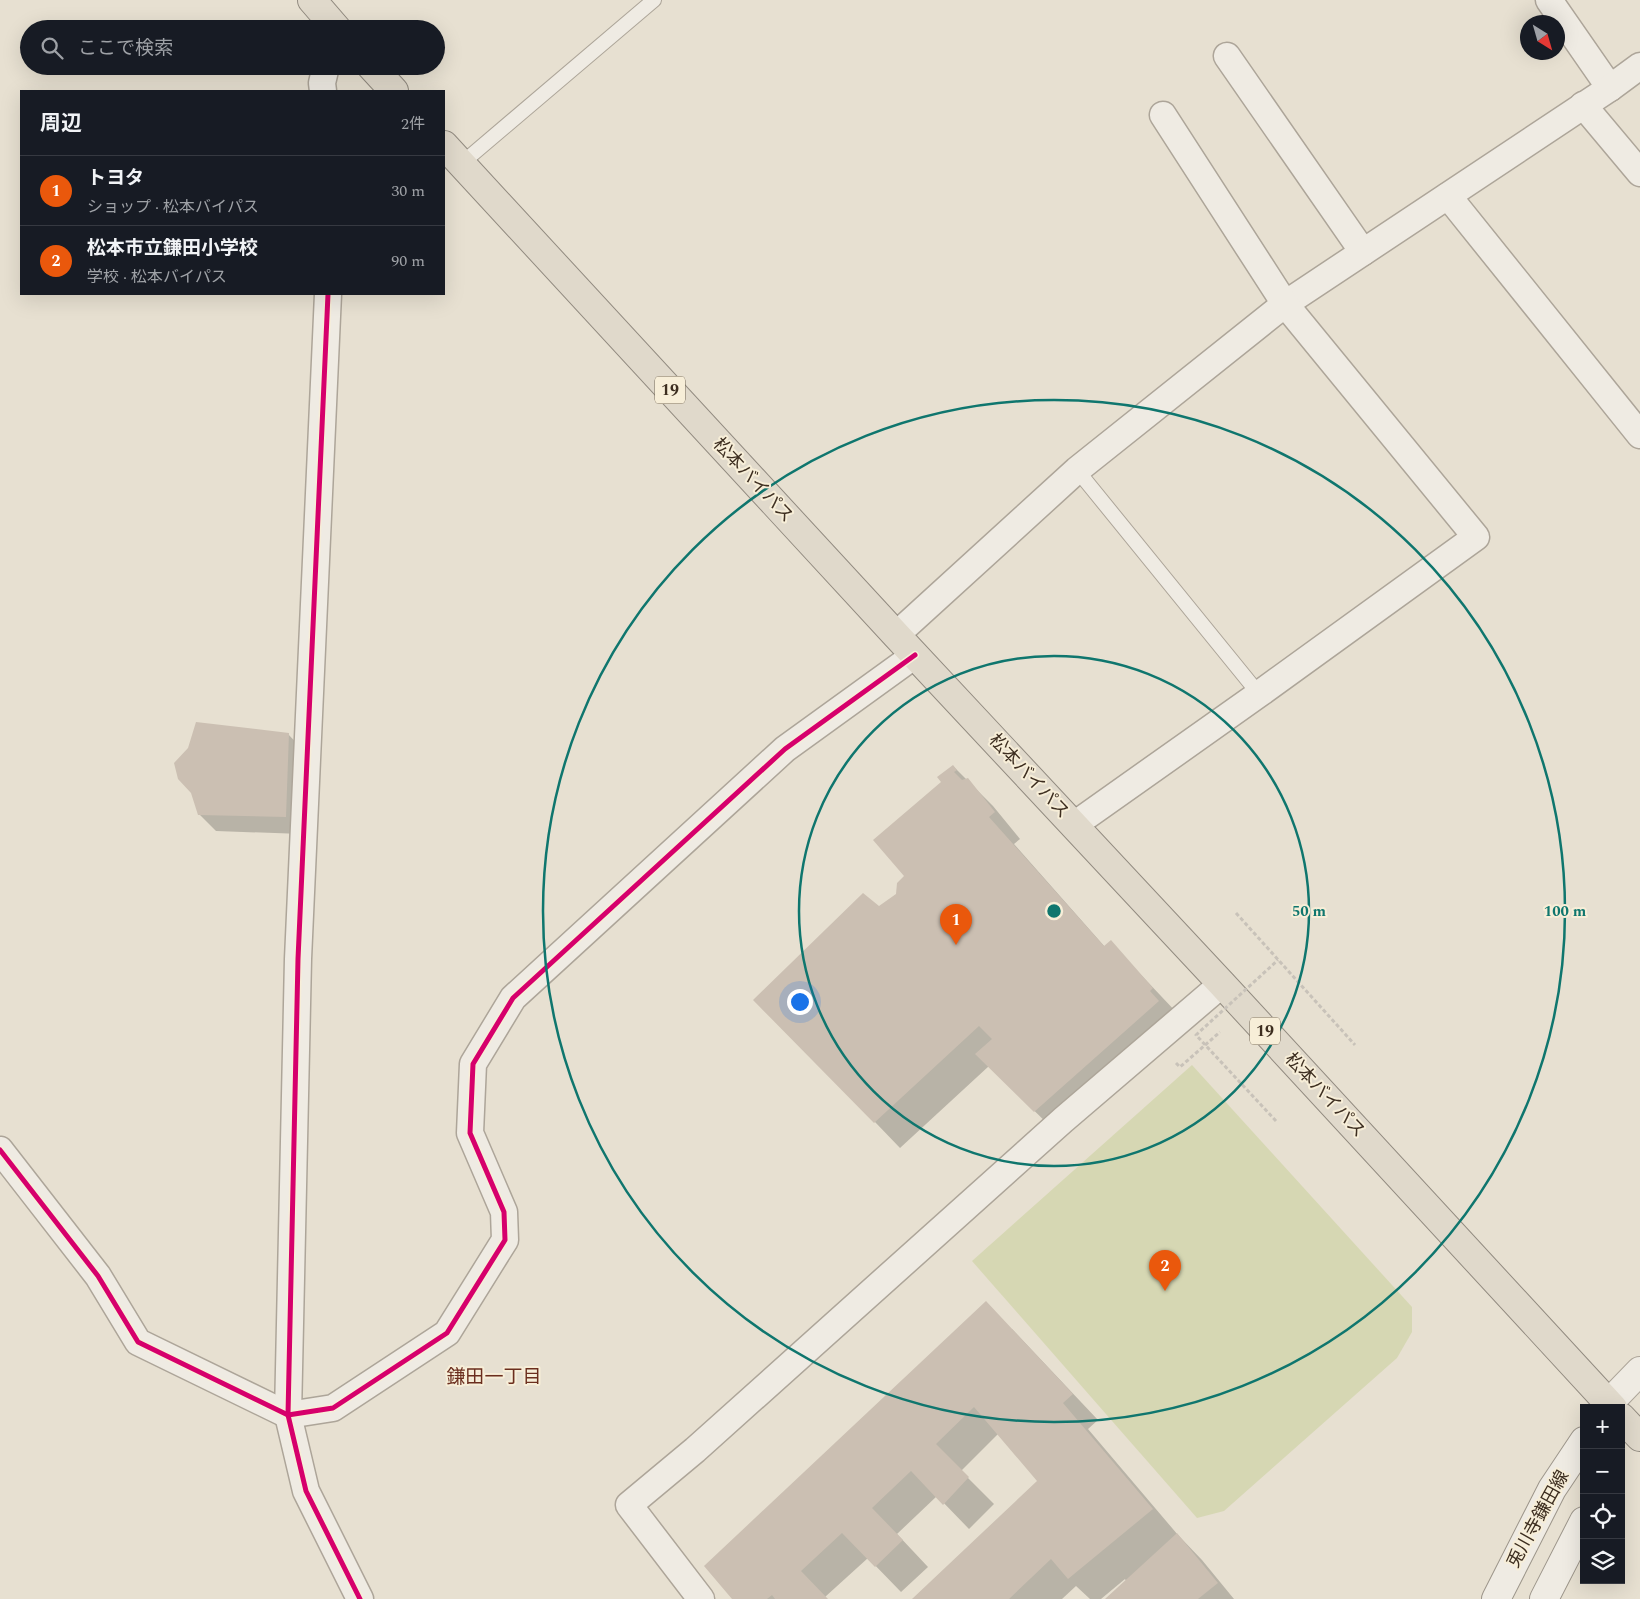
<!DOCTYPE html>
<html lang="ja">
<meta charset="utf-8">
<style>
body{margin:0;font-family:Spectral,"Noto Sans JP",serif;background:#242831;color:#f1f3f6}
.controls{position:absolute;right:15px;bottom:15px;display:grid;overflow:hidden;border-radius:0px;box-shadow:0 5px 20px #0002}
.controls button{width:45px;height:45px;display:grid;place-items:center;padding:0;border:0;border-bottom:1px solid #363941;background:#171b24;color:#f1f3f6;font:25px sans-serif}
.compass{position:absolute;left:1520px;top:15px;width:45px;height:45px;border-radius:50%;background:#171b24;box-shadow:0 5px 20px #0002;rotate:143deg}
.you{position:absolute;left:799px;top:1001px;width:18px;height:18px;margin:-12px;border:4px solid #fff;border-radius:50%;background:#1a73e8;box-shadow:0 0 0 8px #1a73e833}
.badge{display:grid;place-items:center;width:32px;height:32px;border-radius:50%;background:#ea580c;color:#fff;font-size:16px;font-weight:700}
.pin{position:absolute;translate:-50% -41px;filter:drop-shadow(0 1px 2px #0008)}
.pin::after{content:'';position:absolute;top:26px;width:18px;height:15px;background:inherit;clip-path:polygon(0 0,100% 0,50% 100%)}
.list{margin:0;padding:0;list-style:none}
h2{display:flex;justify-content:space-between;align-items:center;height:65px;margin:0;padding:0 20px;font-size:21px}
h2 small{font-size:16px;font-weight:400;color:#9ea1a6}
.list li{display:grid;grid-template-columns:32px 1fr auto;gap:15px;align-items:center;box-sizing:border-box;height:70px;padding:0 20px;border-top:1px solid #363941}
.list b{display:block;font-size:19px;white-space:nowrap}
.list p{margin:0;font-size:16px;white-space:nowrap;color:#9ea1a6}
.list em{font-size:16px;font-style:normal;color:#9ea1a6}
.icon{flex:none;width:28px;height:28px;fill:none;stroke:currentColor;stroke-width:2;stroke-linecap:round;stroke-linejoin:round}
.map{position:relative;flex:none;width:1640px;height:1599px;overflow:hidden}
.search{position:absolute;background:#171b24;box-shadow:0 5px 20px #0002;left:20px;top:20px;width:425px;height:55px;display:flex;align-items:center;gap:12px;box-sizing:border-box;padding:0 18px;border-radius:28px;color:#9ea1a6;font-size:19px}
.panel{position:absolute;background:#171b24;box-shadow:0 5px 20px #0002;left:20px;top:90px;width:425px;height:205px;border-radius:0px}
.map>svg:first-child{display:block}
.green{fill:#d6d7b3}
.shadow{fill:#0003}
.building{fill:#cbbfb2}
.lines{fill:none;stroke-linecap:round;stroke-linejoin:round}
.service-casing{stroke:#ada599;stroke-width:16}
.minor-casing{stroke:#ada599;stroke-width:29}
.tertiary-casing{stroke:#ada599;stroke-width:30}
.secondary-casing{stroke:#9c958a;stroke-width:30}
.trunk-casing{stroke:#928b80;stroke-width:30}
.path{stroke:#c8c2b9;stroke-width:3;stroke-dasharray:4 2.5;stroke-linecap:butt}
.service{stroke:#efebe3;stroke-width:14}
.minor{stroke:#efebe3;stroke-width:26}
.tertiary{stroke:#efebe3;stroke-width:28}
.secondary{stroke:#efebe3;stroke-width:28}
.trunk{stroke:#e0d9cb;stroke-width:28}
.path-bridge{stroke:#c8c2b9;stroke-width:3;stroke-dasharray:4 2.5;stroke-linecap:butt}
.cycleway-casing{stroke:#f7eed8;stroke-width:8}
.cycleway{stroke:#d6006c;stroke-width:5}
.ring{fill:none;stroke:#0f766e;stroke-width:2.5}
.labels{text-anchor:middle;dominant-baseline:central;stroke-width:4;stroke-linejoin:round;paint-order:stroke}
.shield{fill:#f7eed8;stroke:#756857;stroke-width:1}
.shield-label{font-size:16px;font-weight:bold;fill:#3d2e20}
.street-label{font-size:18px;fill:#3d2e20;stroke:#f7eed8}
.neighbourhood-label{font-size:19px;fill:#6b2e1e;stroke:#f7eed8}
.centre{fill:#0f766e;stroke:#f7eed8;stroke-width:2.5}
.ring-label{font-size:15px;text-anchor:middle;font-weight:bold;fill:#0f766e;stroke:#f7eed8;stroke-width:4;stroke-linejoin:round;paint-order:stroke}
</style>
<div class="map">
<svg width="1640" height="1599" viewBox="0 0 1640 1599">
<rect width="100%" height="100%" fill="#e7e0d1"/>
<path class="green" d="M1192 1065 1412 1307V1332L1397 1358 1224 1511 1197 1518 972 1261Z"/>
<g class="shadow">
<path d="M288 734 305 752 302 834 216 831 199 814Z"/>
<path d="M953 766 993 806 1020 839 1014 844 1105 947 1110 942 1178 1014 1061 1137 989 1066 900 1148 875 1122 879 908 897 894 943 782Z"/>
<path d="M1012 1329 1098 1420 1088 1429 1178 1535 1202 1560 1234 1599H1106L1126 1581 1125 1579 1101 1599H1090L1076 1586 1062 1599H913L1039 1481 998 1434 961 1471 994 1504 969 1529 937 1496 897 1534 928 1567 901 1592 868 1558 825 1597 827 1599H733Z"/>
</g>
<g class="building">
<path d="M196 722 289 733 286 817 198 815 191 793 178 779 174 763 188 748Z"/>
<path d="M953 765 957 770 954 772 962 780 968 778 995 812 989 817 1104 946 1111 940 1153 988 1150 991 1159 1001 1034 1112 975 1054 992 1039 979 1026 874 1123 753 1000 863 893 879 906 896 894 897 883 904 876 873 840 941 782 937 777Z"/>
<path d="M986 1301 1073 1394 1063 1403 1153 1509 1068 1579 1051 1559 1009 1599H912L1037 1481 974 1407 936 1444 969 1477 943 1505 911 1471 872 1508 903 1540 875 1567 842 1533 801 1571 828 1599H775L772 1595 767 1599H732L704 1566Z"/>
<path d="M1177 1533 1218 1583 1198 1599H1105Z"/>
</g>
<g class="lines">
<g class="service-casing">
<g id="service">
<path d="M461 164 654 0"/>
<path d="M1077 470 1259 694"/>
</g>
</g>
<g class="minor-casing">
<g id="minor">
<path d="M1549 0 1610 88"/>
<path d="M1227 56 1363 252"/>
<path d="M323 91 322 83 326 66"/>
<path d="M1583 105 1640 173"/>
<path d="M1448 196 1640 435"/>
<path d="M328 294 298 959 288 1415 306 1491 360 1599"/>
<path d="M896 635 1077 470 1285 304 1610 88 1640 66"/>
<path d="M1074 825 1259 694 1476 537 1285 304 1163 115"/>
<path d="M0 1150 98 1276 138 1342 288 1415 333 1408 447 1333 505 1240 504 1212 470 1133 473 1064 513 998 785 749 915 655"/>
<path d="M701 1599 629 1505 695 1450 1063 1120 1222 984"/>
</g>
</g>
<g class="tertiary-casing">
<path id="tertiary" d="M1609 1403 1640 1371"/>
</g>
<g class="secondary-casing">
<g id="secondary">
<path d="M1496 1599 1552 1489 1584 1441"/>
<path d="M1544 1599 1584 1521"/>
</g>
</g>
<g class="trunk-casing">
<g id="trunk">
<path d="M312 0 337 29"/>
<path d="M371 66 394 91"/>
<path d="M444 145 896 635 1222 984 1613 1408"/>
<path d="M1621 1417 1640 1437"/>
</g>
</g>
<g class="path">
<path d="M1236 913 1355 1045"/>
<path d="M1176 1063 1180 1067 1220 1032"/>
</g>
<use href="#service" class="service"/>
<use href="#minor" class="minor"/>
<use href="#tertiary" class="tertiary"/>
<use href="#secondary" class="secondary"/>
<use href="#trunk" class="trunk"/>
<path class="path-bridge" d="M1276 1121 1196 1035 1278 960"/>
<g class="cycleway-casing">
<g id="cycleway">
<path d="M328 294 298 959 288 1415 306 1491 360 1599"/>
<path d="M0 1150 98 1276 138 1342 288 1415 333 1408 447 1333 505 1240 504 1212 470 1133 473 1064 513 998 785 749 915 655"/>
</g>
</g>
<use href="#cycleway" class="cycleway"/>
</g>
<g class="ring">
<circle cx="1054" cy="911" r="255"/>
<circle cx="1054" cy="911" r="511"/>
</g>
<g class="labels">
<g class="shield">
<rect x="655" y="376.5" width="30" height="27" rx="4"/>
<rect x="1250" y="1017.5" width="30" height="27" rx="4"/>
</g>
<g class="shield-label">
<text x="670" y="390">19</text>
<text x="1265" y="1031">19</text>
</g>
<g class="street-label">
<text transform="translate(753 480) rotate(47)">松本バイパス</text>
<text transform="translate(1029 776) rotate(47)">松本バイパス</text>
<text transform="translate(1325 1095) rotate(47)">松本バイパス</text>
<text transform="translate(1538 1519) rotate(-61)">兎川寺鎌田線</text>
</g>
<g class="neighbourhood-label">
<text x="494" y="1377">鎌田一丁目</text>
</g>
</g>
<circle cx="1054" cy="911" r="8" class="centre"/>
<g class="ring-label">
<text x="1309" y="916">50 m</text>
<text x="1565" y="916">100 m</text>
</g>
</svg>
<div class="controls">
<button>+</button>
<button>−</button>
<button><svg class="icon" aria-label="locate" viewBox="0 0 24 24"><circle cx="12" cy="12" r="6"/><path d="M12 2v4M12 18v4M2 12h4M18 12h4"/></svg></button>
<button><svg class="icon" aria-label="layers" viewBox="0 0 24 24"><path d="M12 4l9 5-9 5-9-5zM3 14l9 5 9-5"/></svg></button>
</div>
<svg class="compass" viewBox="-18 -18 36 36"><path d="M0-13l5 13h-10z" fill="#e53935"/><path d="M0 13l5-13h-10z" fill="#9ea1a6"/></svg>
<div class="you"></div>
<div class="pin badge" style="left:956px;top:945px">1</div>
<div class="pin badge" style="left:1165px;top:1291px">2</div>
<div class="search"><svg class="icon" aria-label="search" viewBox="0 0 24 24"><circle cx="10" cy="10" r="6"/><path d="M15 15l6 6"/></svg>ここで検索</div>
<section class="panel">
<h2>周辺<small>2件</small></h2>
<ul class="list">
<li><span class="badge">1</span><div><b>トヨタ</b><p>ショップ · 松本バイパス</p></div><em>30 m</em></li>
<li><span class="badge">2</span><div><b>松本市立鎌田小学校</b><p>学校 · 松本バイパス</p></div><em>90 m</em></li>
</ul>
</section>
</div>
